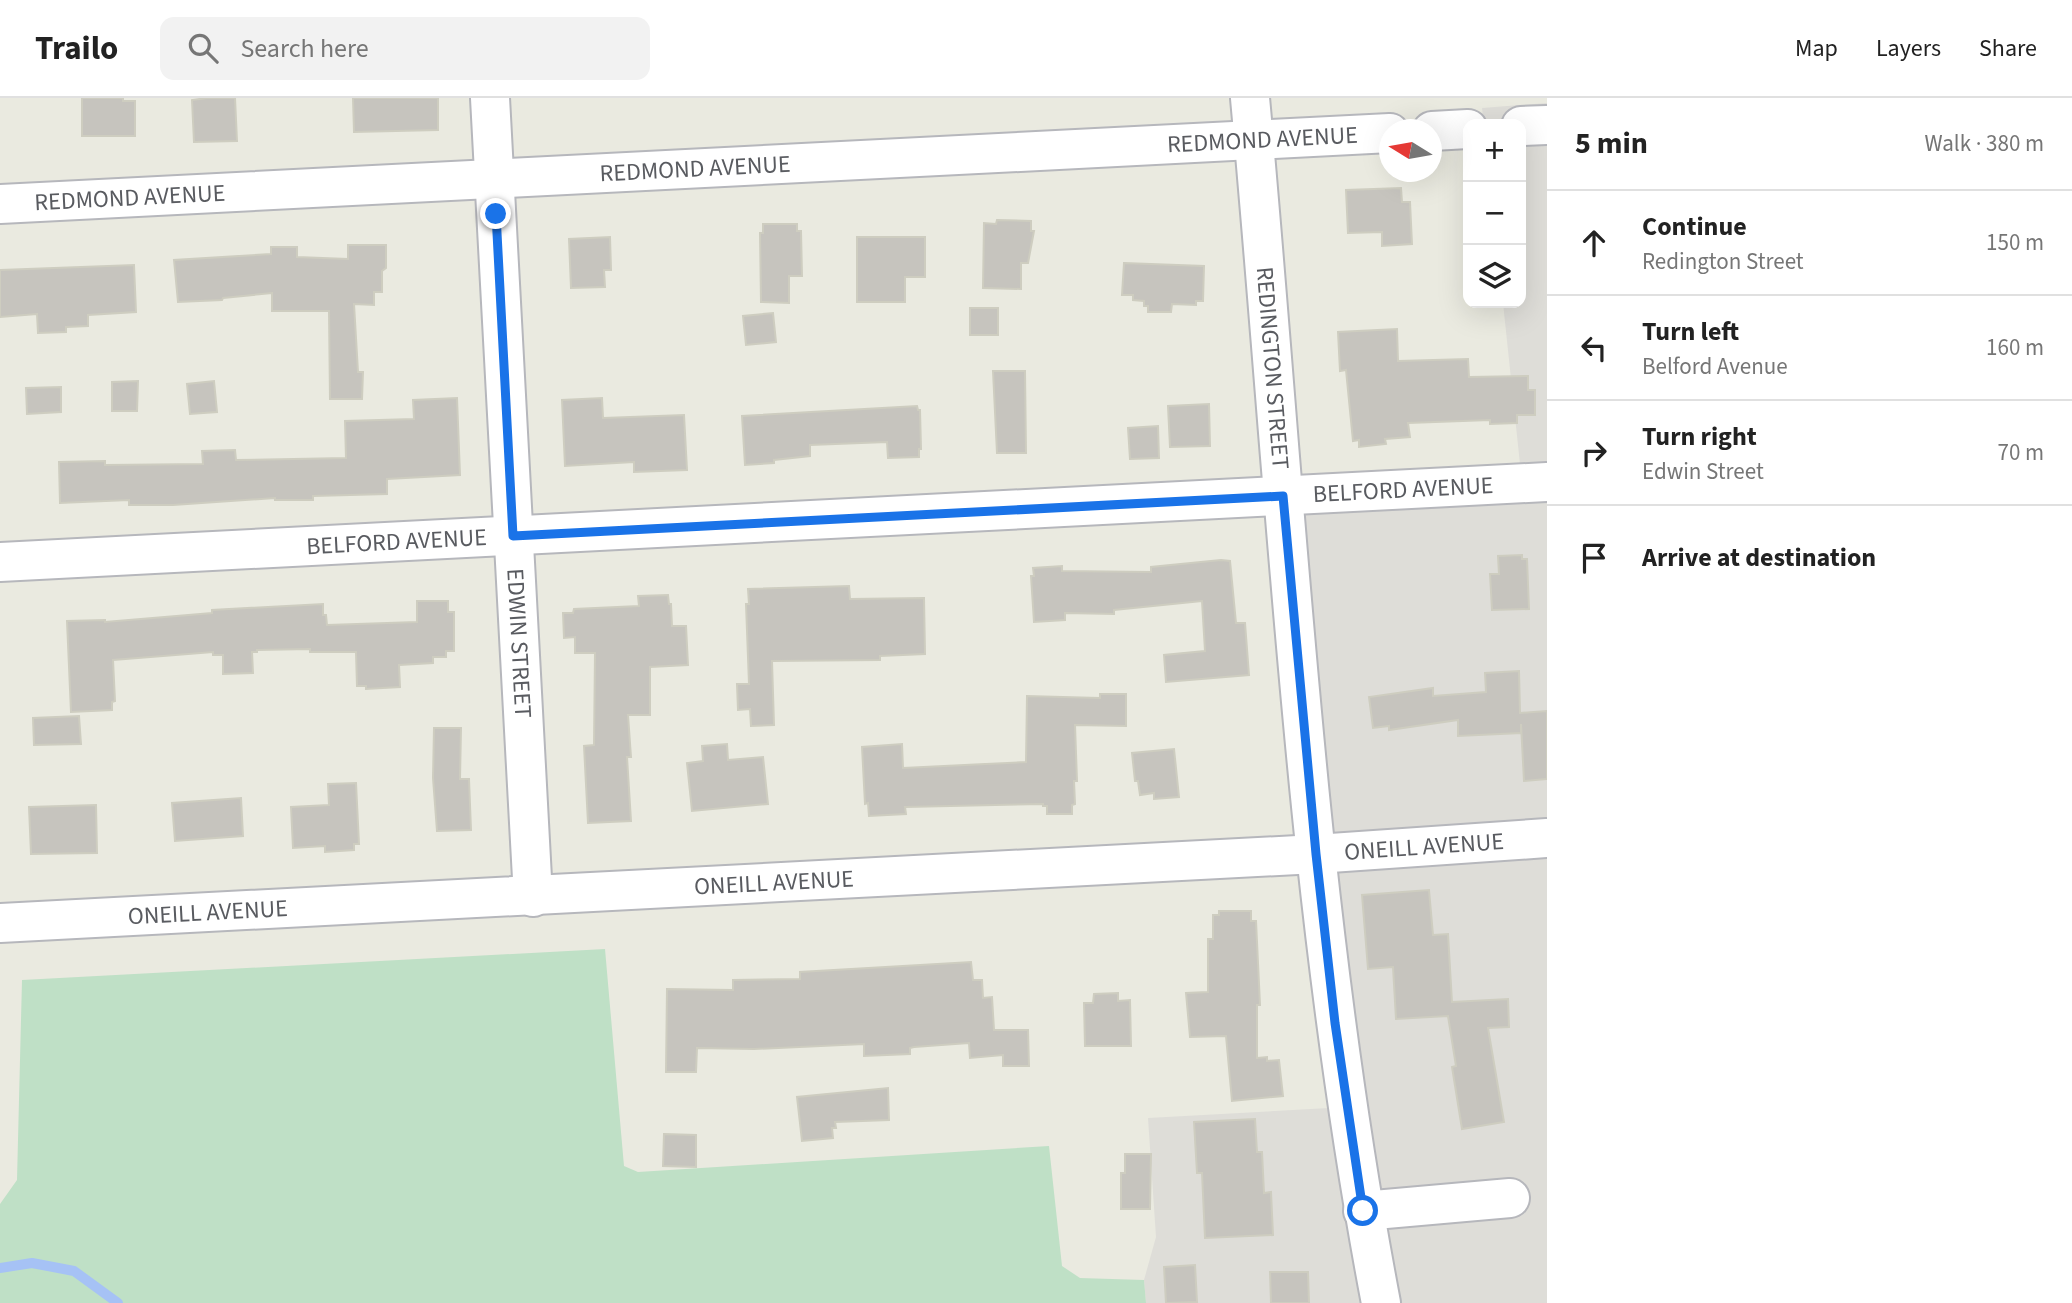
<!DOCTYPE html>
<meta charset="utf-8">
<style>
body{margin:0;font-family:"Source Sans 3",sans-serif;background:#f2f2f2;color:#222}
.controls{position:absolute;right:21px;top:21px;display:grid;overflow:hidden;border-radius:14px;box-shadow:0 7px 28px #0002}
.controls button{width:63px;height:63px;display:grid;place-items:center;padding:0;border:0;border-bottom:2px solid #e0e0e0;background:#fff;color:#222;font:35px sans-serif}
.compass{position:absolute;left:1379px;top:21px;width:63px;height:63px;border-radius:50%;background:#fff;box-shadow:0 7px 28px #0002;rotate:281deg}
.stop{position:absolute;width:21px;height:21px;margin:-16px;border:5px solid #1a73e8;border-radius:50%;background:#fff}
.stop.end{background:#1a73e8;border-color:#fff;box-shadow:0 2px 7px #0008}
.list{margin:0;padding:0;list-style:none}
h2{display:flex;justify-content:space-between;align-items:center;height:91px;margin:0;padding:0 28px;font-size:30px}
h2 small{font-size:23px;font-weight:400;color:#767676}
.list li{display:grid;grid-template-columns:46px 1fr auto;gap:21px;align-items:center;box-sizing:border-box;height:105px;padding:0 28px;border-top:2px solid #e0e0e0}
.list b{display:block;font-size:26px;white-space:nowrap}
.list p{margin:0;font-size:23px;white-space:nowrap;color:#767676}
.list em{font-size:23px;font-style:normal;color:#767676}
.icon{flex:none;width:38px;height:38px;fill:none;stroke:currentColor;stroke-width:2;stroke-linecap:round;stroke-linejoin:round}
.map{position:relative;flex:none;width:1547px;height:1205px;overflow:hidden}
header{display:flex;align-items:center;gap:42px;box-sizing:border-box;height:98px;padding:0 35px;background:#fff;border-bottom:2px solid #e0e0e0}
header strong{font-size:33px}
nav{display:flex;gap:38px;margin-inline-start:auto;font-size:24px}
.search{width:490px;height:63px;background:#f2f2f2;display:flex;align-items:center;gap:18px;box-sizing:border-box;padding:0 24px;border-radius:14px;color:#767676;font-size:26px}
main{display:flex}
aside{flex:1;background:#fff}
.map>svg:first-child{display:block}
.industrial{fill:#deddd8}
.green{fill:#bfe0c6}
.lines{fill:none;stroke-linecap:round;stroke-linejoin:round}
.stream{stroke:#a6c2f5;stroke-width:10}
.building{fill:#c6c4be;stroke:#cecdc0;stroke-width:2}
.minor-casing{stroke:#b6b7bc;stroke-width:42}
.minor{stroke:#fff;stroke-width:38}
.route{stroke:#1a73e8;stroke-width:9}
.labels{text-anchor:middle;dominant-baseline:central;stroke-width:6;stroke-linejoin:round;paint-order:stroke}
.street-label{font-size:24px;fill:#595b60;stroke:#fff}
</style>
<header>
<strong>Trailo</strong>
<div class="search"><svg class="icon" aria-label="search" viewBox="0 0 24 24"><circle cx="10" cy="10" r="6"/><path d="M15 15l6 6"/></svg>Search here</div>
<nav><a>Map</a><a>Layers</a><a>Share</a></nav>
</header>
<main>
<div class="map">
<svg width="1547" height="1205" viewBox="0 0 1547 1205">
<rect width="100%" height="100%" fill="#eaeae0"/>
<path class="industrial" d="M1547 5V1205H1146L1144 1182 1156 1139 1148 1020 1347 1009 1283 398 1522 385 1503 205H1521V26H1484L1482 10Z"/>
<path class="green" d="M605 851 624 1068 638 1074 1049 1048 1062 1168 1080 1180 1144 1182 1146 1205H0V1106L17 1082 22 882Z"/>
<g class="lines">
<path class="stream" d="M0 1170 32 1165 74 1173 118 1205"/>
</g>
<g class="building">
<path d="M82 0H123V3H135V38H82Z"/>
<path d="M207 0H235L237 43 194 44 192 2Z"/>
<path d="M353 0H438V32L354 34Z"/>
<path d="M1401 90 1402 104H1410L1412 146 1382 148V134L1348 135 1346 92Z"/>
<path d="M997 122 1031 123V133H1034L1028 165H1021V191L983 190 984 125 996 126Z"/>
<path d="M763 126H797V133H801L802 178H789V205L761 204 760 135H763Z"/>
<path d="M610 139 611 172H604L605 189 571 190 569 141Z"/>
<path d="M857 139H925V179H905V204H857Z"/>
<path d="M348 147H386V170L382 173V194H374V207L354 206 358 274H363L362 301H330L329 213H272V195L223 200 222 202 178 204 174 162 271 156V149H297V159L348 161Z"/>
<path d="M1124 165 1204 168 1203 203H1196V207L1172 206 1171 214H1148V208H1144V203L1133 202V197H1122Z"/>
<path d="M134 167 136 214 88 217V228L66 229V234L38 235 37 216 0 219V172Z"/>
<rect x="970" y="210" width="28" height="27"/>
<path d="M773 215 776 244 746 247 743 218Z"/>
<path d="M1397 231 1398 263 1468 261 1469 279 1528 278V292H1535V317H1517V325L1490 326V322L1408 325 1410 339 1385 341 1386 346 1359 349V342L1353 343 1346 272 1340 273 1338 234Z"/>
<path d="M993 273H1025L1026 355H997Z"/>
<path d="M138 283 137 313H112V284Z"/>
<path d="M214 283 217 314 190 316 187 286Z"/>
<path d="M61 289V314L27 316 26 290Z"/>
<path d="M457 300 460 377 387 381V396L313 398V402H275V400L173 407H129V402L60 405 59 364 105 363V367L203 366 202 353 235 352 236 362 346 360 345 323 414 321 413 302Z"/>
<path d="M602 300 603 320 684 317 687 372 634 374V364L565 368 562 302Z"/>
<path d="M1209 306 1210 348 1170 349 1168 308Z"/>
<path d="M917 308 918 312H920L921 351H919V359L888 360 887 344 810 347V358L774 362V365L745 367 742 318Z"/>
<path d="M1158 328 1159 360 1130 361 1128 330Z"/>
<path d="M1522 457V461H1527L1529 511 1492 512 1490 476H1499L1498 458Z"/>
<path d="M1221 462 1230 463 1236 525H1245L1249 577 1166 584 1164 557 1205 553 1202 503 1114 512V516L1065 515V522L1034 524 1031 478H1034L1033 470 1062 468V473L1151 474V469Z"/>
<path d="M849 488 850 501 924 500 925 556 880 558V562L772 563 774 627 751 628 750 611 738 612 737 586H749L746 506H749L748 491Z"/>
<path d="M668 497 669 506H671L672 528H686L688 567 650 569V617H628L631 659H627L631 723 588 725 584 648 594 647 595 555H575V539L564 540 563 515H573L574 511 639 508 638 498Z"/>
<path d="M417 503H448V514H454V553H446V559H433V565L399 567 400 589 366 591V588H357L356 554H310V551L257 552V554H252L253 575 223 576V557H213V554L113 562 115 603 112 604V612L71 614 67 523 105 522V524L212 515V512L323 506V517H326L327 527 417 524Z"/>
<path d="M1519 573 1520 615 1547 613V681L1524 683 1521 626V635L1458 638V622L1389 632V628L1373 630 1369 599 1433 590V598L1486 594 1485 575Z"/>
<path d="M1100 596H1126V628L1075 627 1077 683H1074L1075 706 1072 707V716H1047V708H1043V706L905 709 906 716 869 718 868 705 865 706 862 649 902 646 903 670 1026 664 1027 598 1100 600Z"/>
<path d="M79 618 81 646 34 647 33 620Z"/>
<path d="M434 630H461L460 681H469L471 732 437 733 433 680Z"/>
<path d="M727 646 728 662 763 659 768 706 692 713 687 665 703 663 702 648Z"/>
<path d="M1174 651 1179 699 1154 701V695L1140 697 1138 683H1135L1132 655Z"/>
<path d="M356 685 359 746H354V752L325 754V748L293 750 291 709 329 707 328 686Z"/>
<path d="M241 700 243 738 175 743 172 705Z"/>
<path d="M96 707 97 755 31 756 29 709Z"/>
<path d="M1429 792 1433 837 1448 836 1452 904 1508 901 1509 929 1488 930 1504 1024 1462 1031 1452 969 1456 968 1448 918 1396 921 1393 869 1368 871 1362 797Z"/>
<path d="M1219 813H1251V823H1256L1260 907H1257V960L1267 959V963L1279 962 1283 998 1232 1003 1226 938 1190 939 1186 895 1208 894V841H1213V817H1219Z"/>
<path d="M971 864 973 882H982L983 900 992 899 994 932H1028L1029 968H1003V957L970 960 969 945 914 949 910 950V956L864 958V946L754 951 697 950 696 974H666L667 891 733 892V882L800 881V874Z"/>
<path d="M1118 895V903L1130 902 1131 948H1085L1084 905H1093L1094 896Z"/>
<path d="M888 990 889 1022 835 1024 836 1030H832L833 1040 802 1043 797 999Z"/>
<path d="M1255 1021 1257 1054H1262L1264 1095 1271 1094 1273 1137 1205 1140 1202 1075H1197L1194 1024Z"/>
<path d="M664 1036 696 1037V1069L663 1068Z"/>
<path d="M1125 1056H1151L1150 1111H1121V1075H1125Z"/>
<path d="M1195 1167 1197 1204 1166 1205 1164 1169Z"/>
<path d="M1270 1174H1308L1309 1205H1271Z"/>
</g>
<g class="lines">
<g class="minor-casing">
<g id="minor">
<path id="s1" d="M490 0 533 799"/>
<path id="s2" d="M1250 0C1287 402 1305 808 1381 1205"/>
<path d="M1521 28 1547 27"/>
<path d="M1432 33 1468 31"/>
<path id="s3" d="M0 106 1390 35"/>
<path id="s4" d="M0 464 1547 384"/>
<path id="s5" d="M0 825 1316 756 1547 740"/>
<path d="M1363 1113 1510 1100"/>
</g>
</g>
<use href="#minor" class="minor"/>
</g>
<g class="lines">
<path class="route" d="M496 116 513 438 1283 398 1316 756 1335 925 1363 1113"/>
</g>
<g class="labels">
<g class="street-label">
<text stroke="none"><textPath href="#s3" startOffset="1264">REDMOND AVENUE</textPath></text>
<text stroke="none"><textPath href="#s3" startOffset="696">REDMOND AVENUE</textPath></text>
<text stroke="none"><textPath href="#s3" startOffset="130">REDMOND AVENUE</textPath></text>
<text stroke="none"><textPath href="#s2" startOffset="271">REDINGTON STREET</textPath></text>
<text stroke="none"><textPath href="#s4" startOffset="1405">BELFORD AVENUE</textPath></text>
<text stroke="none"><textPath href="#s4" startOffset="397">BELFORD AVENUE</textPath></text>
<text stroke="none"><textPath href="#s1" startOffset="546">EDWIN STREET</textPath></text>
<text stroke="none"><textPath href="#s5" startOffset="1426">ONEILL AVENUE</textPath></text>
<text stroke="none"><textPath href="#s5" startOffset="775">ONEILL AVENUE</textPath></text>
<text stroke="none"><textPath href="#s5" startOffset="208">ONEILL AVENUE</textPath></text>
</g>
</g>
</svg>
<div class="controls">
<button>+</button>
<button>−</button>
<button><svg class="icon" aria-label="layers" viewBox="0 0 24 24"><path d="M12 4l9 5-9 5-9-5zM3 14l9 5 9-5"/></svg></button>
</div>
<svg class="compass" viewBox="-18 -18 36 36"><path d="M0-13l5 13h-10z" fill="#e53935"/><path d="M0 13l5-13h-10z" fill="#767676"/></svg>
<div class="stop" style="left:1363px;top:1113px"></div>
<div class="stop end" style="left:496px;top:116px"></div>
</div>
<aside>
<h2>5 min<small>Walk · 380 m</small></h2>
<ul class="list">
<li><svg class="icon" aria-label="ahead" viewBox="0 0 24 24"><path d="M12 20V5M6 11l6-6 6 6"/></svg><div><b>Continue</b><p>Redington Street</p></div><em>150 m</em></li>
<li><svg class="icon" aria-label="left" viewBox="0 0 24 24"><path d="M17 20v-9H6M10 6l-5 5 5 5"/></svg><div><b>Turn left</b><p>Belford Avenue</p></div><em>160 m</em></li>
<li><svg class="icon" aria-label="right" viewBox="0 0 24 24"><path d="M7 20v-9h11M14 6l5 5-5 5"/></svg><div><b>Turn right</b><p>Edwin Street</p></div><em>70 m</em></li>
<li><svg class="icon" aria-label="arrive" viewBox="0 0 24 24"><path d="M6 21V4h12l-3 4 3 4H6"/></svg><div><b>Arrive at destination</b></div></li>
</ul>
</aside>
</main>
